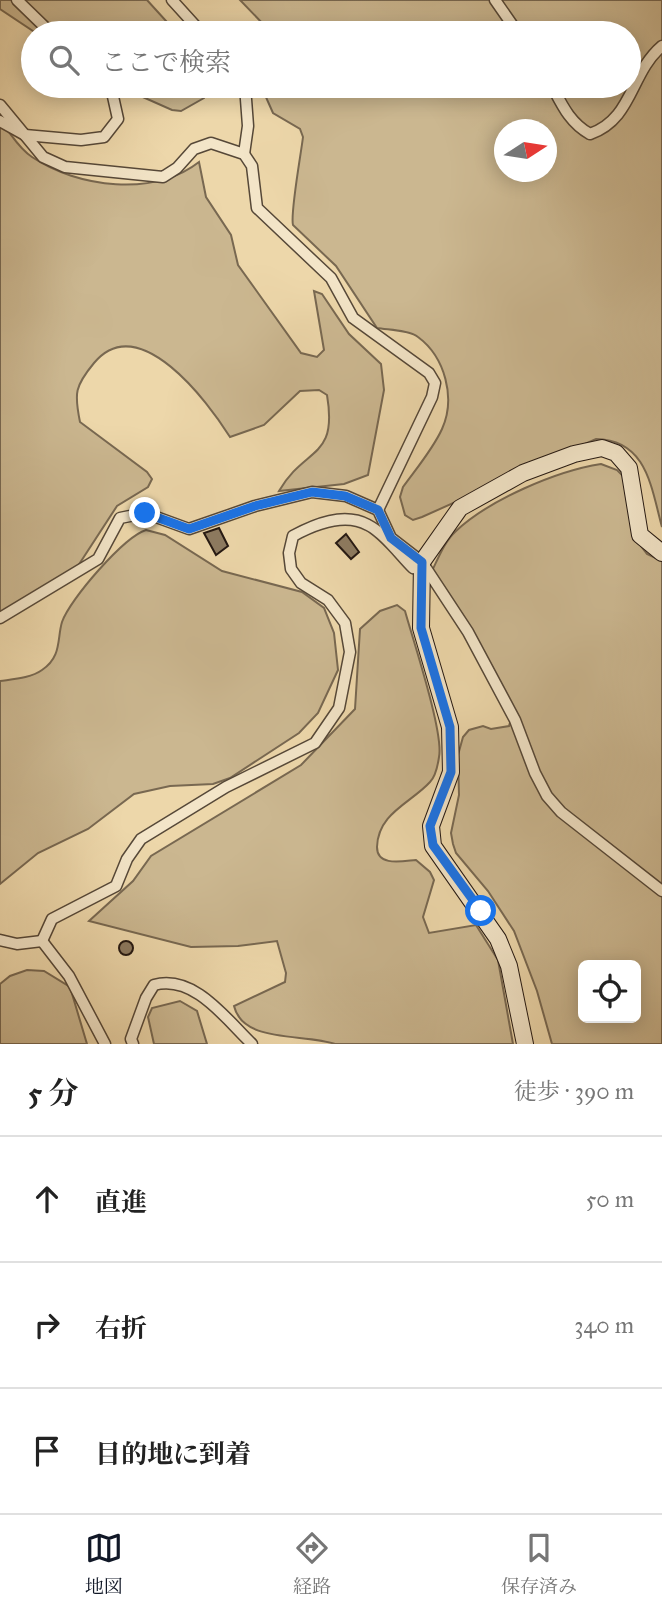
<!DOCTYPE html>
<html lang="ja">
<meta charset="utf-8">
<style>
body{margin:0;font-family:"IM FELL Great Primer","Noto Serif JP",serif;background:#f6f6f6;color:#222}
.controls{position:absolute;right:21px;bottom:21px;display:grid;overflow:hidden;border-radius:10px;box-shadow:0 4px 18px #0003}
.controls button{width:63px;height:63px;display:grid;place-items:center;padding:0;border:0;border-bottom:2px solid #e0e0e0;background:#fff;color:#222;font:35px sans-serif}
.compass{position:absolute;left:494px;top:119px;width:63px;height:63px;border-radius:50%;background:#fff;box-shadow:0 4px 18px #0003;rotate:78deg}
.stop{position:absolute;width:21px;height:21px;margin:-16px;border:5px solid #1a73e8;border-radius:50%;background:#fff}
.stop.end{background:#1a73e8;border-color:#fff;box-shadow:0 2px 7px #0008}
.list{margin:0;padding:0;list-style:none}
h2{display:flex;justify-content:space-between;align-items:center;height:91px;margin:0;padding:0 28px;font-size:30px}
h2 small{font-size:23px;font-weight:400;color:#767676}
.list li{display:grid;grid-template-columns:46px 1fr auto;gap:21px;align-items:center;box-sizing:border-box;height:126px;padding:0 28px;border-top:2px solid #e0e0e0}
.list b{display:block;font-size:26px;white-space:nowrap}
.list em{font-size:23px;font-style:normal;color:#767676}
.icon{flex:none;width:38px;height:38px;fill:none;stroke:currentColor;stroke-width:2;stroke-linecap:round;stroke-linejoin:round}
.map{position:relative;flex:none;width:662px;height:1044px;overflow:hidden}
.search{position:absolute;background:#fff;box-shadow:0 4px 18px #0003;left:21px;right:21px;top:21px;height:77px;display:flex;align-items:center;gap:18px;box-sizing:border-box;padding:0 24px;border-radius:38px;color:#767676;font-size:26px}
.sheet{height:469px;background:#fff}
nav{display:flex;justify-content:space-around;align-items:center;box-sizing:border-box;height:98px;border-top:2px solid #e0e0e0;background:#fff;font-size:19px;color:#767676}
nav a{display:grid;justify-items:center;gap:4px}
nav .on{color:#111827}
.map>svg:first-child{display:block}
.green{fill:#cbb790;stroke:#786851;stroke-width:2;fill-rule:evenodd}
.building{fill:#8d7b61;stroke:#241812;stroke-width:2}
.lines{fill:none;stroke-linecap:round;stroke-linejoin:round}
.street-casing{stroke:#564838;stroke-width:13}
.secondary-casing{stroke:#241812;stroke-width:18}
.street{stroke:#f3e5c8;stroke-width:10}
.secondary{stroke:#f3e5c8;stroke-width:16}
.route{stroke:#1a73e8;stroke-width:9}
</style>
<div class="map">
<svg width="662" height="1044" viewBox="0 0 662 1044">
<rect width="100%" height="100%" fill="#edd7aa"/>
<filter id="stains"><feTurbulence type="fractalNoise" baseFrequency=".00286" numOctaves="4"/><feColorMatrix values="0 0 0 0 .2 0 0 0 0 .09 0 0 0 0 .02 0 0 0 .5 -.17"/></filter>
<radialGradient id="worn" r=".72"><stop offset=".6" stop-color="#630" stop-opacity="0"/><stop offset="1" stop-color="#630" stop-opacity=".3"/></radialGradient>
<g class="green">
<path d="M0 0H147L177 33H36L0 9Z"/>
<path d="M240 0H662V527C651 487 647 440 596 439L422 517 413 520 405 515 400 497 403 487C416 469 433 449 442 429 456 398 445 357 418 337 409 330 388 330 377 328L336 266 293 225C290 214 301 154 303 137L300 129 273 113 261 86H629V33H268L266 27ZM504 130H546V172H504Z"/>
<path d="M118 86H204V98L181 111 172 110Z"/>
<path d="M0 121C11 133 18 148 32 157 78 188 154 197 199 162L206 197 231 235 238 265 301 353 317 357 324 350 314 291 322 294 349 334 381 364 384 390 368 475 344 484 279 491C305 446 338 460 327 395L319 390 300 391 264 425 230 437C208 402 139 309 94 363 75 386 74 393 80 422L147 472 152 479 148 487 117 506 74 572 0 614Z"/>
<path d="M601 464 617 470 624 477 641 546 647 554 662 561V1044H552L537 991 514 931 488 891 456 853 453 844 451 833 459 795 458 755 463 737 469 730 483 726 491 729 509 726 512 716 431 573C438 559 444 542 456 531 489 500 556 471 601 464ZM583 965H636V1018H583Z"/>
<path d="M146 530 165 535 222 571 302 592 324 608 334 633 338 670 318 713 299 733 230 778 213 784 170 786 134 794 88 829 38 853 0 884V681C14 679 31 678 42 670 62 657 57 638 62 622 70 599 124 537 146 530Z"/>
<path d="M397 605 405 611C413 640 444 733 439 757 438 764 435 777 430 782 411 803 378 813 377 847 377 867 403 861 416 860L430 872 434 880 423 917 429 933 476 925 498 960 513 1044H335C305 1033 243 1044 234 1006L285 982 286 973 277 941 238 946 191 947 89 921 133 881 151 856 301 765 355 709 360 629 380 611Z"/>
<path d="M27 970 44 971 70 987 87 1044H0V984L10 976Z"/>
<path d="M180 1001 197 1011 207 1044H154L148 1017 152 1008Z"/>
</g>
<g class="building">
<path d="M219 528 228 546 216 555 204 533Z"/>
<path d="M346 534 359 552 351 559 336 543Z"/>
<circle cx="126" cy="948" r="7"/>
</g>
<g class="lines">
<g class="street-casing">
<g id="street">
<path d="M17 0 51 33"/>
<path d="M172 0 202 33"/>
<path d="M495 0 518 33"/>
<path d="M552 86C562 105 570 123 590 134 633 119 630 73 662 46"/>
<path d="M0 105 43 157 65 167 163 177 177 168 194 149 211 143 244 154 252 166 257 208 331 278 353 318 429 373 435 383 432 397 378 510"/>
<path d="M0 121 25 135 81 140 104 137 118 119 112 92 107 86"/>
<path d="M244 154 248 126 245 86"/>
<path d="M0 618 98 559 120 518 145 513 189 529 255 506 312 492 346 496 378 510 391 538 422 562 468 632 515 720 535 773 547 796 561 812 662 891"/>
<path d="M0 940 17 944 42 941"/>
<path d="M42 941 52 919 116 886 127 859 141 839 226 787 315 743 339 708 350 652 345 623 328 600 301 583 291 569 289 553 293 536C315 524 344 512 368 525 384 533 400 555 413 568L422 562"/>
<path d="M42 941 69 976 105 1044"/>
<path d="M133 1044 131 1039 146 998 154 985C194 974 226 1019 252 1044"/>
</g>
</g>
<g class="secondary-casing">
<path id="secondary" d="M525 1044 509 966 498 939 433 846 431 826 451 772 450 727 421 628 422 562 460 508 523 473 574 454 602 448 616 453 629 468 640 535 662 553"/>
</g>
<use href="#street" class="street"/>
<use href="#secondary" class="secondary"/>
</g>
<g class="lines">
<path class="route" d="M145 513 189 529 255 506 312 492 345 496 378 510 391 538 422 562 421 628 450 727 451 772 430 826 433 845 481 911"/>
</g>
<rect width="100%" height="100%" filter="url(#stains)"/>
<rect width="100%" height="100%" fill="url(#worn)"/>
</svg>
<div class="controls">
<button><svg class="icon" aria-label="locate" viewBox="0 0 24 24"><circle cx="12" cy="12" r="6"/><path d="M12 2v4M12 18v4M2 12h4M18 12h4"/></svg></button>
</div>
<svg class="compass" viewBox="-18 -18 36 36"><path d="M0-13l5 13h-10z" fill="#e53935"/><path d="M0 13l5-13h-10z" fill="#767676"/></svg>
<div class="stop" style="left:481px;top:911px"></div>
<div class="stop end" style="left:145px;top:513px"></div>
<div class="search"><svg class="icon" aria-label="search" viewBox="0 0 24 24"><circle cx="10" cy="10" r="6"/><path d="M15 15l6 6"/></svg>ここで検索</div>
</div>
<section class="sheet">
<h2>5 分<small>徒歩 · 390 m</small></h2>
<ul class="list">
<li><svg class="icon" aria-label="ahead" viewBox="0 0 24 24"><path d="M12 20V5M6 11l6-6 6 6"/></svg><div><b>直進</b></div><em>50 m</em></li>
<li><svg class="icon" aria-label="right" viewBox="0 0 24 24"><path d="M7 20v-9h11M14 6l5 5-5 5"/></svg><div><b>右折</b></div><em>340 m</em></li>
<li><svg class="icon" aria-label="arrive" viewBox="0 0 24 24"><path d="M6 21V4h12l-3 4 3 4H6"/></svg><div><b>目的地に到着</b></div></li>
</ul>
</section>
<nav>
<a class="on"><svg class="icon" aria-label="map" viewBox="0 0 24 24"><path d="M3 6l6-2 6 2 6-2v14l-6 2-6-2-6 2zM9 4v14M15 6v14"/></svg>地図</a>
<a><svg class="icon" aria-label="directions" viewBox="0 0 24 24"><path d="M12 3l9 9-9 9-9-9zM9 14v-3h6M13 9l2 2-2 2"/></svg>経路</a>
<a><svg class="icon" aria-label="saved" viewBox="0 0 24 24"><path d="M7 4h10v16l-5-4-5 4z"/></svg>保存済み</a>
</nav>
